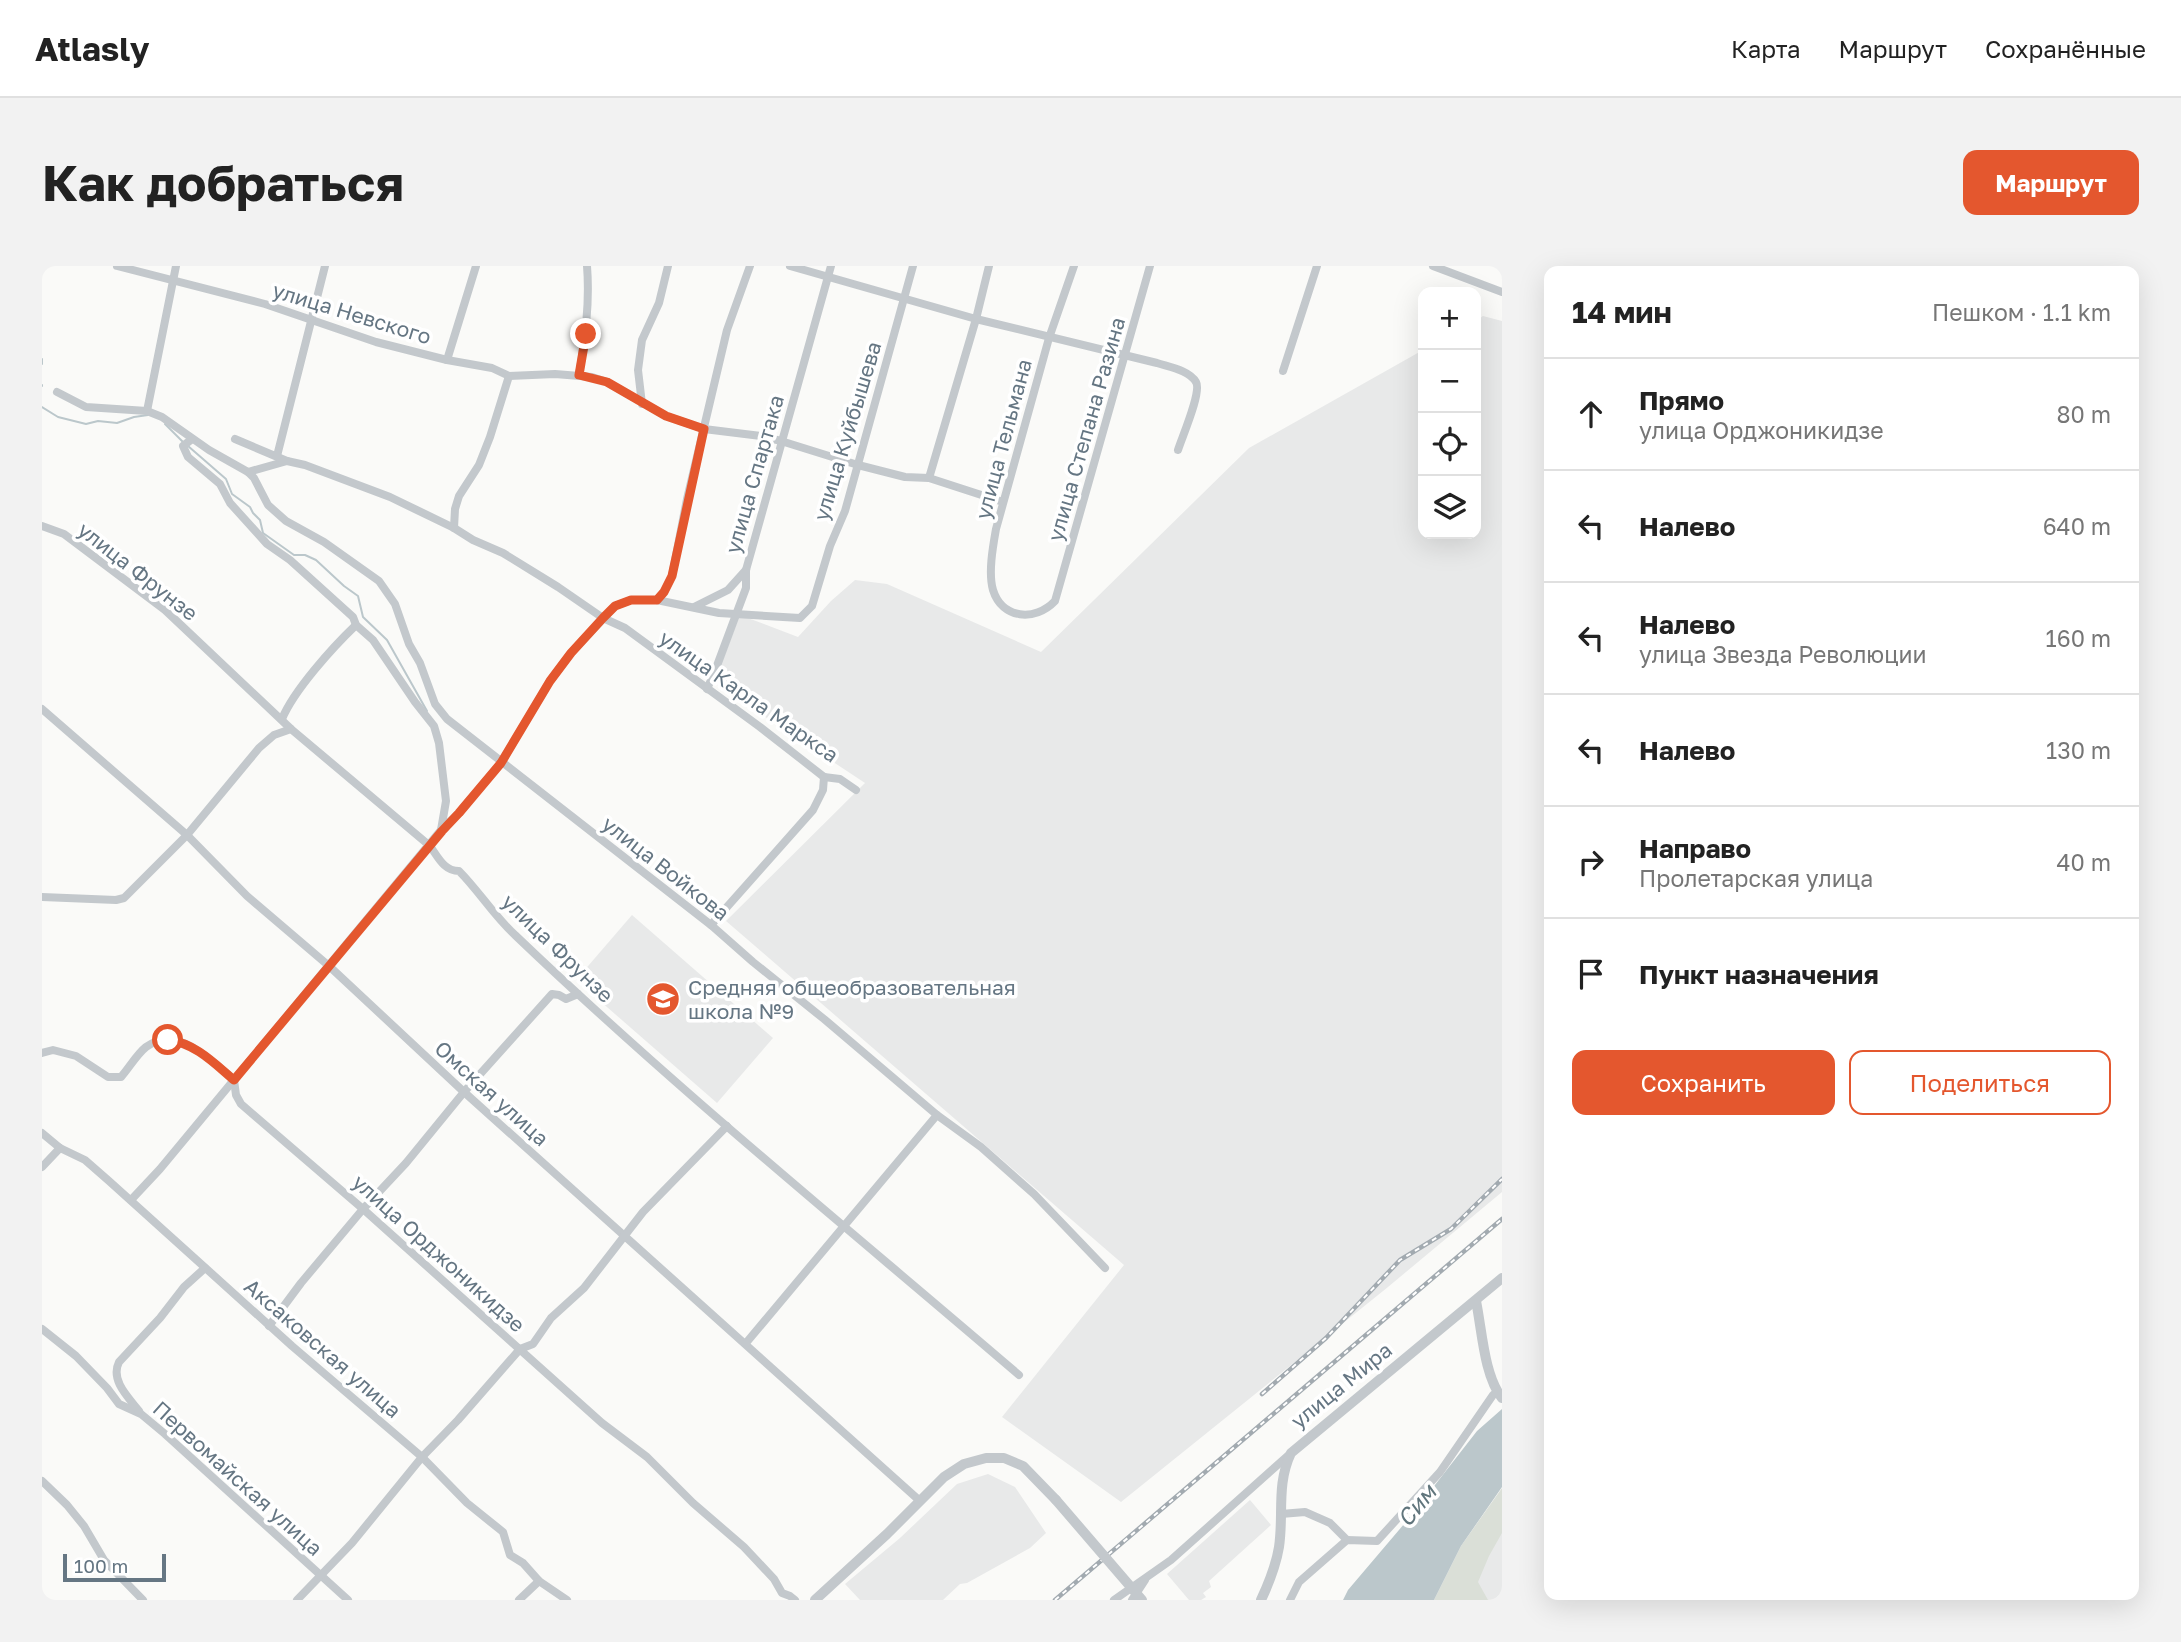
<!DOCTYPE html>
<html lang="ru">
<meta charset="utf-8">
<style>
body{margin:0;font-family:"Golos Text",sans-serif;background:#f2f2f2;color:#222}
.controls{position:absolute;right:21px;top:21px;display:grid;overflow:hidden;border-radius:14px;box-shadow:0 7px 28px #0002}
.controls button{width:63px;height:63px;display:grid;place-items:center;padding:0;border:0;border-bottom:2px solid #e0e0e0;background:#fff;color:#222;font:35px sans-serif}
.scale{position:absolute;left:21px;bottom:18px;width:103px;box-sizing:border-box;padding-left:7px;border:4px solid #657683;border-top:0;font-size:19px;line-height:24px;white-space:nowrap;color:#657683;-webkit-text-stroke:5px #fff;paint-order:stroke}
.stop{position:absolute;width:21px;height:21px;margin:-16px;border:5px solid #e4572e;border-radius:50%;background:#fff}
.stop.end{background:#e4572e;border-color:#fff;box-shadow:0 2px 7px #0008}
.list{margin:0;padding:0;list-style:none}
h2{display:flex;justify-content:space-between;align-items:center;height:91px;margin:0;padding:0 28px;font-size:30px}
h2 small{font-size:23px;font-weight:400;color:#767676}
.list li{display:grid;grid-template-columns:46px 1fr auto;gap:21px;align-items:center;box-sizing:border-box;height:112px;padding:0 28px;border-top:2px solid #e0e0e0}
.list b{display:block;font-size:26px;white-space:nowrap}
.list p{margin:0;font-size:23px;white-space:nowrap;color:#767676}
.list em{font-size:23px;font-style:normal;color:#767676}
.actions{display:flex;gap:14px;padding:21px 28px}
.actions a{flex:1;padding:16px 0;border:2px solid #e4572e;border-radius:14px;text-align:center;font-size:24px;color:#e4572e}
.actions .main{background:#e4572e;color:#fff}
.icon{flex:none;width:38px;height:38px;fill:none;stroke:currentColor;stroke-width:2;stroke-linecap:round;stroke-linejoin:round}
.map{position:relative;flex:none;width:1460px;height:1334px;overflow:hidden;border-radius:14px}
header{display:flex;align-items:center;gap:42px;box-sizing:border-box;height:98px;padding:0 35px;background:#fff;border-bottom:2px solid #e0e0e0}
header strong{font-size:33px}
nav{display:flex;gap:38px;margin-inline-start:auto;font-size:24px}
.intro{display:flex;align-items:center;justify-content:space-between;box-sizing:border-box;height:168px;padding:0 42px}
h1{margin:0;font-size:49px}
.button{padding:18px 32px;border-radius:14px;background:#e4572e;color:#fff;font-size:24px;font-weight:700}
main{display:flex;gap:42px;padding:0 42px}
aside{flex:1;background:#fff;border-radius:14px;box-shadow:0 7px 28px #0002}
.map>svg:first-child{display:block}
.built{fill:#e8e9e9}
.green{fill:#dadfd7}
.water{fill:#bbc7cb}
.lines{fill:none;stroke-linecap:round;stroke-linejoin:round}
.stream{stroke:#bbc7cb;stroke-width:2}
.minor{stroke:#c3c8cc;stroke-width:8}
.tertiary{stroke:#c3c8cc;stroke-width:10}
.rail-casing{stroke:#a2aab0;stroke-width:4.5}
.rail{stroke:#fff;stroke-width:2;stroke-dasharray:5;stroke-linecap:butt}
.tertiary-bridge{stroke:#c3c8cc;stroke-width:10}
.route{stroke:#e4572e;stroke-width:9}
.labels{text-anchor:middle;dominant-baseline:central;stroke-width:7;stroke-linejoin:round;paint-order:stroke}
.street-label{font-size:21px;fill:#657683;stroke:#fff}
.poi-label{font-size:21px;fill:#657683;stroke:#fff;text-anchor:start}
.water-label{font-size:23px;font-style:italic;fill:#60757c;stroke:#fff}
</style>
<header>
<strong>Atlasly</strong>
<nav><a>Карта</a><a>Маршрут</a><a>Сохранённые</a></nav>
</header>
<div class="intro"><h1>Как добраться</h1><a class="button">Маршрут</a></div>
<main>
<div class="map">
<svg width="1460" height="1334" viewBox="0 0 1460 1334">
<rect width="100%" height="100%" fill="#fafaf8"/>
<g class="built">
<path d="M1441 50 1460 55V926L1346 1021 1079 1236 960 1151 1082 999 684 655 823 517 672 417 698 349 756 371 789 335 813 314 845 318 999 386 1207 182 1381 84V268H1434V55Z"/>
<path d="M590 649 731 772 675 837 534 714Z"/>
<path d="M946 1208 973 1221 1004 1267 988 1282 925 1317 918 1318 901 1334H818L803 1318 858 1272 915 1218Z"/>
<path d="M1208 1234 1229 1259 1167 1315 1169 1321 1161 1327 1164 1331 1159 1334H1147L1125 1308Z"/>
<path d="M1460 1266V1334H1428L1436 1306Z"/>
</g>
<path class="green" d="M1460 1222V1267L1447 1290 1436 1316 1446 1334H1392L1419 1280Z"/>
<path class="water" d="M1460 1143V1221L1419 1280 1392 1334H1301L1306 1324 1368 1251 1435 1165Z"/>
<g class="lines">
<g class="stream">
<path d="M0 93V98"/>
<path d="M0 119V120"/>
<path d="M0 141 16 151 44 158 56 155 75 157 92 151 106 149"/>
<path d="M123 158 141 176"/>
<path d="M146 180 184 213 190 228 208 241 211 247 218 254 221 267 252 289H263L274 294 302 320 316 330 321 351 345 374 385 445"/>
</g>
<g class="minor">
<path d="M75 0 223 38 334 76 405 94 450 102 467 110 513 108 550 111 565 116 624 150 662 163 719 170 739 175 816 199 863 211 887 212 961 236"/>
<path d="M748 0 934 53 1115 97C1127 101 1147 104 1154 116 1160 126 1140 171 1136 184"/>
<path d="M1032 0 1007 72 954 263C951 280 946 307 951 324 960 353 993 356 1013 335L1108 0"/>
<path d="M1391 0 1460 26"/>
<path d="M405 94 434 0"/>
<path d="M1241 105 1275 0"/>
<path d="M537 109C543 73 548 37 545 0"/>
<path d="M15 126 44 141 105 145 120 151 167 184 206 206 245 195"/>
<path d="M600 138 596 104 600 74 617 37 626 0"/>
<path d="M105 145 134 0"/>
<path d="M150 173 141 180 146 191 178 218 188 237 225 278 248 294 311 351 314 359 331 374 373 436 392 460 397 477 404 535 399 564"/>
<path d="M193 173 245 195 263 199 348 231 412 262 431 274 461 287 516 321 561 352 583 362 718 461 782 511 798 513 814 524"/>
<path d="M235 190 283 0"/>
<path d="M206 206 212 212 226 239 244 255 282 276 337 315 353 338 367 378 378 397 393 438 405 453 669 659 711 696 782 753 895 849 939 881 992 928 1063 1002"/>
<path d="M887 212 934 53 947 0"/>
<path d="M0 260 22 268 123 344 249 463 388 580C396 591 402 605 417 605 437 625 452 650 473 669 634 823 808 964 977 1109"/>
<path d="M412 262 413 243 417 230 437 199 448 171 467 110"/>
<path d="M615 334 622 326 630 310 645 233 685 64 708 0"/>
<path d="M652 341 686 324 704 304"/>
<path d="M665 423 673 405 704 322V304L789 0"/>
<path d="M0 443 145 569 205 630 287 700 422 826 878 1235"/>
<path d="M240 453C252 424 291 381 314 359"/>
<path d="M0 631 74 634 82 632 145 569 217 482 232 469 249 463"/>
<path d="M669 659 771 544 781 524 782 511"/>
<path d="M0 787 11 784 34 790 66 811H79C87 802 95 788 104 781 135 758 170 795 192 814L194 829 199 838 321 943 560 1157 605 1191 651 1237 702 1281 732 1313 740 1327 748 1330 753 1334"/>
<path d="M0 867 18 882 43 894 67 915 250 1080 380 1191 425 1237 461 1266 468 1289 481 1297 497 1315 525 1334"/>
<path d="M0 901 18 882"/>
<path d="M89 934 118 903 399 564 417 547 459 497 508 415 529 387 573 340 589 334H615L677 347 758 352 770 340 788 280 803 245 871 0"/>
<path d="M227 1060 259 1017 321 943 364 897 422 826 510 728 517 729 524 733 536 728"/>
<path d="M0 1063 34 1090 65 1122 77 1138 99 1148 123 1168 306 1334"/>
<path d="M704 1077 895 849"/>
<path d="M97 1145C86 1131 68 1114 77 1096L118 1052 142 1021 163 1002"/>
<path d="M0 1215 25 1239 42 1260 62 1294 101 1334"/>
<path d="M1239 1248 1263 1246 1288 1257 1305 1274"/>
<path d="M255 1334 310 1277 380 1191 416 1154 478 1083 491 1078 509 1052 542 1022 601 946 685 860"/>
<path d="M477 1334 497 1315"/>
<path d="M1072 1334 1129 1294 1249 1187"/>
<path d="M1090 1334 1103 1314"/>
<path d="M1248 1334 1257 1316 1305 1274 1335 1275 1398 1206 1451 1129"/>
</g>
<g class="tertiary">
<path d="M1434 1035C1440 1064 1442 1110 1460 1132"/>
<path d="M773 1334 845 1268 902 1211 922 1198 944 1192H962L981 1200 1014 1234"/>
<path d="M1219 1334C1227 1317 1234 1299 1237 1281 1242 1248 1234 1219 1249 1187L1460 1012"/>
</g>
<g class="rail-casing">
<g id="rail">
<path d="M1220 1128 1284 1072 1358 994 1409 963 1460 913"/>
<path d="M1013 1334 1460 953"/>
</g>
</g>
<use href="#rail" class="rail"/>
<path class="tertiary-bridge" d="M1014 1234 1100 1334"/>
</g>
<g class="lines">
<path class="route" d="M126 774C153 777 172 797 192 814L400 565 417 547 459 497 508 415 529 387 561 352 573 340 589 334H615L622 326 630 310 662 163 624 150 565 116 537 109 544 68"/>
</g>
<defs>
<g id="school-disc" transform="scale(1.75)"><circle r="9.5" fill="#e4572e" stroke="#fff"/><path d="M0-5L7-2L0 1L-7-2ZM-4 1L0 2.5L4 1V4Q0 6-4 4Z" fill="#fff"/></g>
</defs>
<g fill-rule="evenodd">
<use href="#school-disc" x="621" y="733"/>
</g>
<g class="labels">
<g class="street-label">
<text transform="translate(310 47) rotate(17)">улица Невского</text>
<text transform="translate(1044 163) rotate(-74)">улица Степана Разина</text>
<text transform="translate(805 165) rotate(-73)">улица Куйбышева</text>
<text transform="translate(961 173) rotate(-75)">улица Тельмана</text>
<text transform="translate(712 208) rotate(-74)">улица Спартака</text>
<text transform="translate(96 305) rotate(38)">улица Фрунзе</text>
<text transform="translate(707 430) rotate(35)">улица Карла Маркса</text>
<text transform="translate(624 602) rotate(38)">улица Войкова</text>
<text transform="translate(516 682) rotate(44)">улица Фрунзе</text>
<text transform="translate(450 827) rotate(42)">Омская улица</text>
<text transform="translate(397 987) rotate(42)">улица Орджоникидзе</text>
<text transform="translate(281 1082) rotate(41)">Аксаковская улица</text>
<text transform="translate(1299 1119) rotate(-39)">улица Мира</text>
<text transform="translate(196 1212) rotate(42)">Первомайская улица</text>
</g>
<g class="poi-label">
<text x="646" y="721">Средняя общеобразовательная<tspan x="646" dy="24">школа №9</tspan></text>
</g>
<g class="water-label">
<text transform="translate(1374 1239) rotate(-50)">Сим</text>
</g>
</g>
</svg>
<div class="controls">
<button>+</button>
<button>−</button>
<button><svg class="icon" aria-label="locate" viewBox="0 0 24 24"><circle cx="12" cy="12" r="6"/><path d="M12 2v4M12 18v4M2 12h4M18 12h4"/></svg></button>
<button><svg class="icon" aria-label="layers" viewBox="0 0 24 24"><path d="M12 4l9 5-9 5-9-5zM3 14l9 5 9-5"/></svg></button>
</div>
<div class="scale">100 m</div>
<div class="stop" style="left:126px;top:774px"></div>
<div class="stop end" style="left:544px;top:68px"></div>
</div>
<aside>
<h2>14 мин<small>Пешком · 1.1 km</small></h2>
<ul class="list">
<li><svg class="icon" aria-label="ahead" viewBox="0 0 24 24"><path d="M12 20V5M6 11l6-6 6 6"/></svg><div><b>Прямо</b><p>улица Орджоникидзе</p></div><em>80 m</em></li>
<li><svg class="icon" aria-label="left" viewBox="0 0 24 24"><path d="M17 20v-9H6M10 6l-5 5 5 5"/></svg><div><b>Налево</b></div><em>640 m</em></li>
<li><svg class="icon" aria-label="left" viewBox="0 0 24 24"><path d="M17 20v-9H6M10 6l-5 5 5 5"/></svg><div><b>Налево</b><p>улица Звезда Революции</p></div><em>160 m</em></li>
<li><svg class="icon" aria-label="left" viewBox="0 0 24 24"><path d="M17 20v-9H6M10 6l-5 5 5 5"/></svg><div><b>Налево</b></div><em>130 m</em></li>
<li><svg class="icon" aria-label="right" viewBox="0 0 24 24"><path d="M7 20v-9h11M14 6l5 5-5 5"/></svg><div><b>Направо</b><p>Пролетарская улица</p></div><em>40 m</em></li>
<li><svg class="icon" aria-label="arrive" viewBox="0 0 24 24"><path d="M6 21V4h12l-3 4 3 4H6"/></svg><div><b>Пункт назначения</b></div></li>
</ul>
<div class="actions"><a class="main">Сохранить</a><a>Поделиться</a></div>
</aside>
</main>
